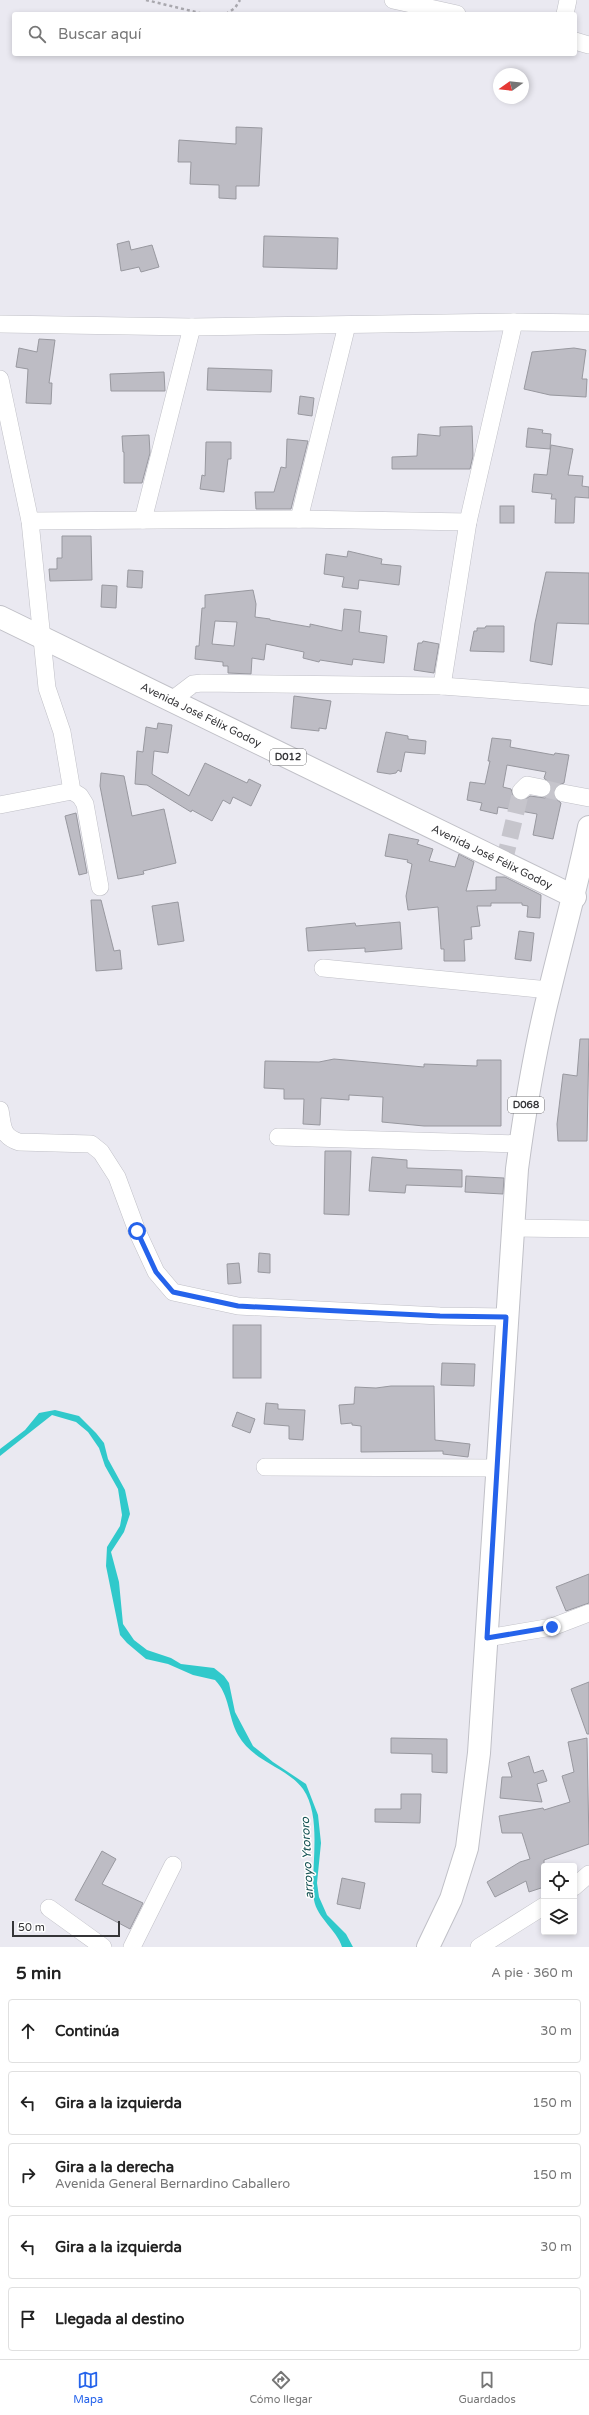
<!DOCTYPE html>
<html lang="es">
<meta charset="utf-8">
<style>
body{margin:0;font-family:"Varela Round",sans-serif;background:#f6f6f6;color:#222}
.controls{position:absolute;right:12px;bottom:12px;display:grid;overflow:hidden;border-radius:4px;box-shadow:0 2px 6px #0003}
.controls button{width:36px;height:36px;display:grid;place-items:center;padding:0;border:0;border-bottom:1px solid #e0e0e0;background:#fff;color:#222;font:20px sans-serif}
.compass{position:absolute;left:493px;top:68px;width:36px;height:36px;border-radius:50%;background:#fff;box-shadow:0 2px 6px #0003;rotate:255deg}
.scale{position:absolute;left:12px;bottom:10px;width:108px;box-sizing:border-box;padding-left:4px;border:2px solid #353538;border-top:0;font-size:11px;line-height:14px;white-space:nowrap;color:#353538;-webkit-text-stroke:3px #fff;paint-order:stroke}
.stop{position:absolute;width:12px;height:12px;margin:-9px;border:3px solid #2563eb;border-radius:50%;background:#fff}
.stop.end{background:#2563eb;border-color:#fff;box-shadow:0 1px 4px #0008}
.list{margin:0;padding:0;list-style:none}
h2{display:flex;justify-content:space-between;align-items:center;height:52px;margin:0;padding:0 16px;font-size:17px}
h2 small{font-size:13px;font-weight:400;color:#767676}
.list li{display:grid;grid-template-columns:26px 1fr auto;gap:12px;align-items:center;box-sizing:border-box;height:64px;margin:0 8px 8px;padding:0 8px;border:1px solid #e0e0e0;border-radius:4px}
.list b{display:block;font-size:15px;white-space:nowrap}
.list p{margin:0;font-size:13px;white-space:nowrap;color:#767676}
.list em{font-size:13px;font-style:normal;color:#767676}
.icon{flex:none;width:22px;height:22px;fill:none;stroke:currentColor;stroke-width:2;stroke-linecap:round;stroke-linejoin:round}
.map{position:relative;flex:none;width:589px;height:1947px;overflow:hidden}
.search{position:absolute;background:#fff;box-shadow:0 2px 6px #0003;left:12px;right:12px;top:12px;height:44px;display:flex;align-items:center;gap:10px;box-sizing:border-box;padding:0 14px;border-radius:4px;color:#767676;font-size:15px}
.sheet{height:412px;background:#fff}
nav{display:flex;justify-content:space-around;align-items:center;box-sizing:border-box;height:56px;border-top:1px solid #e0e0e0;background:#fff;font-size:11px;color:#767676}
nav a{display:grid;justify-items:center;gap:2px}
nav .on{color:#2563eb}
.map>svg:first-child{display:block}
.water{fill:#30c9cb}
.building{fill:#bdbcc4;stroke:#98989f;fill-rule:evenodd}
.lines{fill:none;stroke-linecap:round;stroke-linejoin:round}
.minor-tunnel{stroke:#c6c5cc;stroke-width:17;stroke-dasharray:17 8;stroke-linecap:butt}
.minor-casing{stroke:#c0c0c7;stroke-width:18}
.major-casing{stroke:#c0c0c7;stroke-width:24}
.path{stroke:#a9a8ae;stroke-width:2.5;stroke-dasharray:3 3;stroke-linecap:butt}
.minor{stroke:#fff;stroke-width:17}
.major{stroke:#fff;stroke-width:22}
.route{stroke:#2563eb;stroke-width:5}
.labels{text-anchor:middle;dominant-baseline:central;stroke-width:3;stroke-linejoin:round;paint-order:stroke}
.shield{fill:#fff;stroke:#727274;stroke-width:1}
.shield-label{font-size:10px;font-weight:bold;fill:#353538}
.street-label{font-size:11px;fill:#353538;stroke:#fff}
.water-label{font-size:12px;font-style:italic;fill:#165354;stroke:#fff}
</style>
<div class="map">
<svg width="589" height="1947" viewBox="0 0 589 1947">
<rect width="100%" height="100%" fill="#eae9f1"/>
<path class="water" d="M55 1410 79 1416 96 1433 104 1443 108 1459 125 1490 130 1514 124 1532 111 1552 119 1582 123 1624 134 1640 147 1650 171 1658 181 1664 214 1668 224 1676 229 1683 235 1712 253 1746 273 1762 306 1784 318 1815 321 1843 317 1883 319 1897 327 1915 346 1934 353 1947H342C337 1930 317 1918 314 1900 310 1868 323 1818 303 1789 287 1767 253 1762 238 1735 228 1717 230 1695 215 1680L193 1675 168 1664 146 1659 127 1643 120 1635 106 1566 107 1547 120 1526 122 1515 118 1489 105 1466 99 1448 88 1432 76 1422 52 1415 0 1456V1449L25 1430 39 1413Z"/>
<g class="building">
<path d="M236 127 262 128 259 186H236V199L219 198V185L190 184 191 162H178L179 140 236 144Z"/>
<path d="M264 236 338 238 337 269 263 267Z"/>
<path d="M129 241 131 250 152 245 159 267 141 272 139 267 121 271 117 244Z"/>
<path d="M39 339 55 340 49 383H52L51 404 26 403 28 369 16 367 19 348 37 352Z"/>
<path d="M574 348 586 350 582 379H587L586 397 550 395 524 389 532 352Z"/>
<path d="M208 368 272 370 271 392 207 390Z"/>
<path d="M164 372 165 391H111L110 374Z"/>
<path d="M300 396 314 398 312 416 298 414Z"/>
<path d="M472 426 473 456 470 469H392V457L417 456 418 434 440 436V427Z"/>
<path d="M528 428 543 430 542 433 551 434 550 449 526 447Z"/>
<path d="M149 435 150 453 142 483H124V452H123L122 436Z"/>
<path d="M287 439 308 441 291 509H256L255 492H274L281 467 286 468Z"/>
<path d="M206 442H231V459H228L224 492 200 489 202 475 205 476Z"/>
<path d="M551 445 573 449 568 475 583 476 582 486 589 487V498L575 497 574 523H555L556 499H551L552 494 532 492 534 474 547 475Z"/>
<rect x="500" y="506" width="14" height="17"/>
<path d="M62 536H91L92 580 50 581 49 569H57V558H62Z"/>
<path d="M348 551 382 559 381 564 401 566 399 585 359 580 358 589 342 587 344 577 324 574 326 554 347 557Z"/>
<path d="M128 570 143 571 142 588 127 587Z"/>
<path d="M546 572 589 573V624L557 623 552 665 530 661 535 623Z"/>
<path d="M102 585 117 586 116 608 101 607Z"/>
<path d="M253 590 256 604 255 617 270 619V620L310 627V624L342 631 344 609 361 611 359 632 387 636 384 663 353 659 352 665 320 660 319 662 303 658 304 652 266 644 264 660 252 658 251 674 228 673V666H223V662L195 659 196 646H199L202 608H205V595ZM215 621 237 622 234 646 212 644Z"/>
<path d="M486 626H504V652L470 651 474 631H477V628H485Z"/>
<path d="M423 641 439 644 434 673 414 670 418 643H422Z"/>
<path d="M294 696 331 701 326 729 319 728V731L291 728Z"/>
<path d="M158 723 172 725 168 753 154 751 152 774 189 796 205 763 247 783 249 779 261 785 251 806 233 797 230 804 223 800 212 821 192 810 191 812 147 785 135 784 137 751 143 752 146 727 157 729Z"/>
<path d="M386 732 408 736V739L426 741 425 754 405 752 401 772 398 770 396 773 390 774 377 772Z"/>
<path d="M492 738 511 740 510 747 554 755 555 753 569 755 564 783 556 786 553 791 554 797 561 803 553 839 533 835 537 814 498 807 497 814 480 810 482 803 467 800 470 782 485 784 490 761H488ZM507 765 546 772 544 778 552 785 550 794 545 798 530 796 523 801 514 798 511 789 503 787Z"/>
<path d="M101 773 124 776 132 816 164 809 176 863 143 871 144 874 118 879 100 786Z"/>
<path d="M76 813 87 873 79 875 65 816Z"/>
<path d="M389 834 419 840 417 844 433 849 429 861 455 867 459 854 474 862 466 891 496 890V877H505L541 895 540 918 527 917 528 906 522 905V903H491V906H477L480 926 471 927 472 939 464 940 465 961H444V949H441L438 907 408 910 406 896 412 864 407 862 408 860 385 856Z"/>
<path d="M91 900H101L114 951 120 950 122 969 96 971Z"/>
<path d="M178 902 184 941 158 945 152 906Z"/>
<path d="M400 922 402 949 365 952V948L308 951 306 928 355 923 356 926Z"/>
<path d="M519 931 534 933 531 961 515 959Z"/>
<path d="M580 1039H589L587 1141H558L557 1124 563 1074 577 1076Z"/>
<path d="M334 1059 424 1067V1064L477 1066V1060H501V1126H424L382 1122 383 1097 349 1095V1100L321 1098 320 1125 303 1124 304 1099H284V1089L264 1088 265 1061 319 1062Z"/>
<path d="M325 1151H351L349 1215 324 1214Z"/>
<path d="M372 1157 407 1160V1168L462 1170V1187L406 1185 405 1193 369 1191Z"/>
<path d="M466 1176 504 1178 503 1194 465 1192Z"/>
<path d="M259 1253 270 1254V1273L258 1272Z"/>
<path d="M239 1263 241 1283 228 1284 227 1264Z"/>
<rect x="233" y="1325" width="28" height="53"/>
<path d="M442 1363 475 1364 474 1386 441 1385Z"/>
<path d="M391 1386H434L435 1440 470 1444 468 1457 443 1454V1451L361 1452V1426L352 1425V1423L341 1424 339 1405 354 1404 355 1387 376 1388Z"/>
<path d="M266 1403 278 1404V1409L305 1410 303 1440 289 1439V1426L264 1424Z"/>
<path d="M237 1412 255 1419 250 1433 232 1426Z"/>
<path d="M589 1574V1603L566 1611 556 1587Z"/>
<path d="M589 1682V1734H587L571 1689Z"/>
<path d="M391 1738 447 1739V1773L432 1772V1754L391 1753Z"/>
<path d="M587 1738 589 1844 544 1860V1887L529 1892 526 1881 495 1897 487 1882 520 1862 530 1859 522 1833H502L499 1816 543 1808 544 1810 570 1802 562 1776 574 1772 568 1742Z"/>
<path d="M529 1756 534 1773 543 1770 547 1781 537 1784 542 1802 500 1798 502 1777H512L508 1763Z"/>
<path d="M401 1794H421L420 1823 375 1822V1809H401Z"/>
<path d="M102 1851 116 1859 102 1884 143 1903 130 1929 75 1900Z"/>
<path d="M342 1878 365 1883 360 1909 337 1904Z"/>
</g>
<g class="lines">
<g class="minor-tunnel">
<path d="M542 788 563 793"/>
<path d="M504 862 521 791"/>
</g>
<g class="minor-casing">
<g id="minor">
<path d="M393 0 457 14"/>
<path d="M565 14 568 0"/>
<path d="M575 41 589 45"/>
<path d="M0 324 192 327 514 322 589 323"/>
<path d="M0 379 30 521 47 688 62 732 72 791 80 796 85 804 100 887"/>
<path d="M299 519 347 325"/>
<path d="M143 520 192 327"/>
<path d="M30 521 299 519 468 522"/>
<path d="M442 686 468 522 514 322"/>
<path d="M172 700 193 684 202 683 442 686 589 697"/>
<path d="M521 791 527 785 542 788"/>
<path d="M563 793 589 798"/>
<path d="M0 805 72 791"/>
<path d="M323 968 549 990"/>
<path d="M0 1110C3 1126 1 1136 19 1142L91 1144 101 1152 117 1177 137 1231 156 1272 173 1292 238 1306 440 1316 506 1317"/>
<path d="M278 1137 521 1144"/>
<path d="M514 1228 589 1229"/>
<path d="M265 1467 496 1468"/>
<path d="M487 1638 552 1627 589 1613"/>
<path d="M574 1887 589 1874"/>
<path d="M49 1908 103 1947"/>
<path d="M132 1947 173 1865"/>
<path d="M479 1947 544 1906"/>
</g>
</g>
<g class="major-casing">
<g id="major">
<path d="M0 617 575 897"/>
<path d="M428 1947 451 1899 467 1848 479 1753 517 1169C525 1109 535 1048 550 989 563 935 578 881 589 827"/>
</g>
</g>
<g class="path">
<path d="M146 0 204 14"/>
<path d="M226 14 235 8 240 0"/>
</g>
<use href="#minor" class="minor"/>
<use href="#major" class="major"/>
</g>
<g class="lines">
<path class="route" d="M137 1231 156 1272 173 1292 238 1306 440 1316 506 1317 487 1638 552 1627"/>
</g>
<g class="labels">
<g class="shield">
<rect x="270" y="749" width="36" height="16" rx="3"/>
<rect x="508" y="1097" width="36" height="16" rx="3"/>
</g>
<g class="shield-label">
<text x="288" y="757">D012</text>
<text x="526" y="1105">D068</text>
</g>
<g class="street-label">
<text transform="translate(201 715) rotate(26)">Avenida José Félix Godoy</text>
<text transform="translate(492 857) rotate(26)">Avenida José Félix Godoy</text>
</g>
<g class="water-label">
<text transform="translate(307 1858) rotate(-93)">arroyo Ytororo</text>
</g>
</g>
</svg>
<div class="controls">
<button><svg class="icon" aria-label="locate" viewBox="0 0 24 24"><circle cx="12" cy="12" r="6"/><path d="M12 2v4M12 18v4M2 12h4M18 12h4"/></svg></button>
<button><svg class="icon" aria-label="layers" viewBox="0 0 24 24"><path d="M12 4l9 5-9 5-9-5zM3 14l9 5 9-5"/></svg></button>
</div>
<svg class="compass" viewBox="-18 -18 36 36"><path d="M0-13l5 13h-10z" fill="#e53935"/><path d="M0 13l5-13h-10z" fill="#767676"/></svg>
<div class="scale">50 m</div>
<div class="stop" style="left:137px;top:1231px"></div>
<div class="stop end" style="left:552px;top:1627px"></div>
<div class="search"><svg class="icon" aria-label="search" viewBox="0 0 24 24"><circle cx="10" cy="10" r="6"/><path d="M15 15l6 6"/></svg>Buscar aquí</div>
</div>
<section class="sheet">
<h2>5 min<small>A pie · 360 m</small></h2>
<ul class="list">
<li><svg class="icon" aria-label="ahead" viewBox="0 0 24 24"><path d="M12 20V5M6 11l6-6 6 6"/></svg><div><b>Continúa</b></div><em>30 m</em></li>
<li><svg class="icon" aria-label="left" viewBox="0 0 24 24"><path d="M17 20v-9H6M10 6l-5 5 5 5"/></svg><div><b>Gira a la izquierda</b></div><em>150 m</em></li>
<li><svg class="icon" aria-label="right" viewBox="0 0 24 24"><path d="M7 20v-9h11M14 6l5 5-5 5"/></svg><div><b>Gira a la derecha</b><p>Avenida General Bernardino Caballero</p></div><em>150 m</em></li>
<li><svg class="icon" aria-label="left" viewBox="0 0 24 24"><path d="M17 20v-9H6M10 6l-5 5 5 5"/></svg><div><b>Gira a la izquierda</b></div><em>30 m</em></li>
<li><svg class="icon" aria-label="arrive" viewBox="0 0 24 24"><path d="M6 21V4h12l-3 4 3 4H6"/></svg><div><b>Llegada al destino</b></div></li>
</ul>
</section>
<nav>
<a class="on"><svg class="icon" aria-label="map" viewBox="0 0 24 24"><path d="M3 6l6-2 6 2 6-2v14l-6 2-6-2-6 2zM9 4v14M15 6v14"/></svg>Mapa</a>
<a><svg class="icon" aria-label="directions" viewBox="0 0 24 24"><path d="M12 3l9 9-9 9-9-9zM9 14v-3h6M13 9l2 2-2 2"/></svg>Cómo llegar</a>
<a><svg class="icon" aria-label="saved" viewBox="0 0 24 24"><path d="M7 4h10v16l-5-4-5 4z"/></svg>Guardados</a>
</nav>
